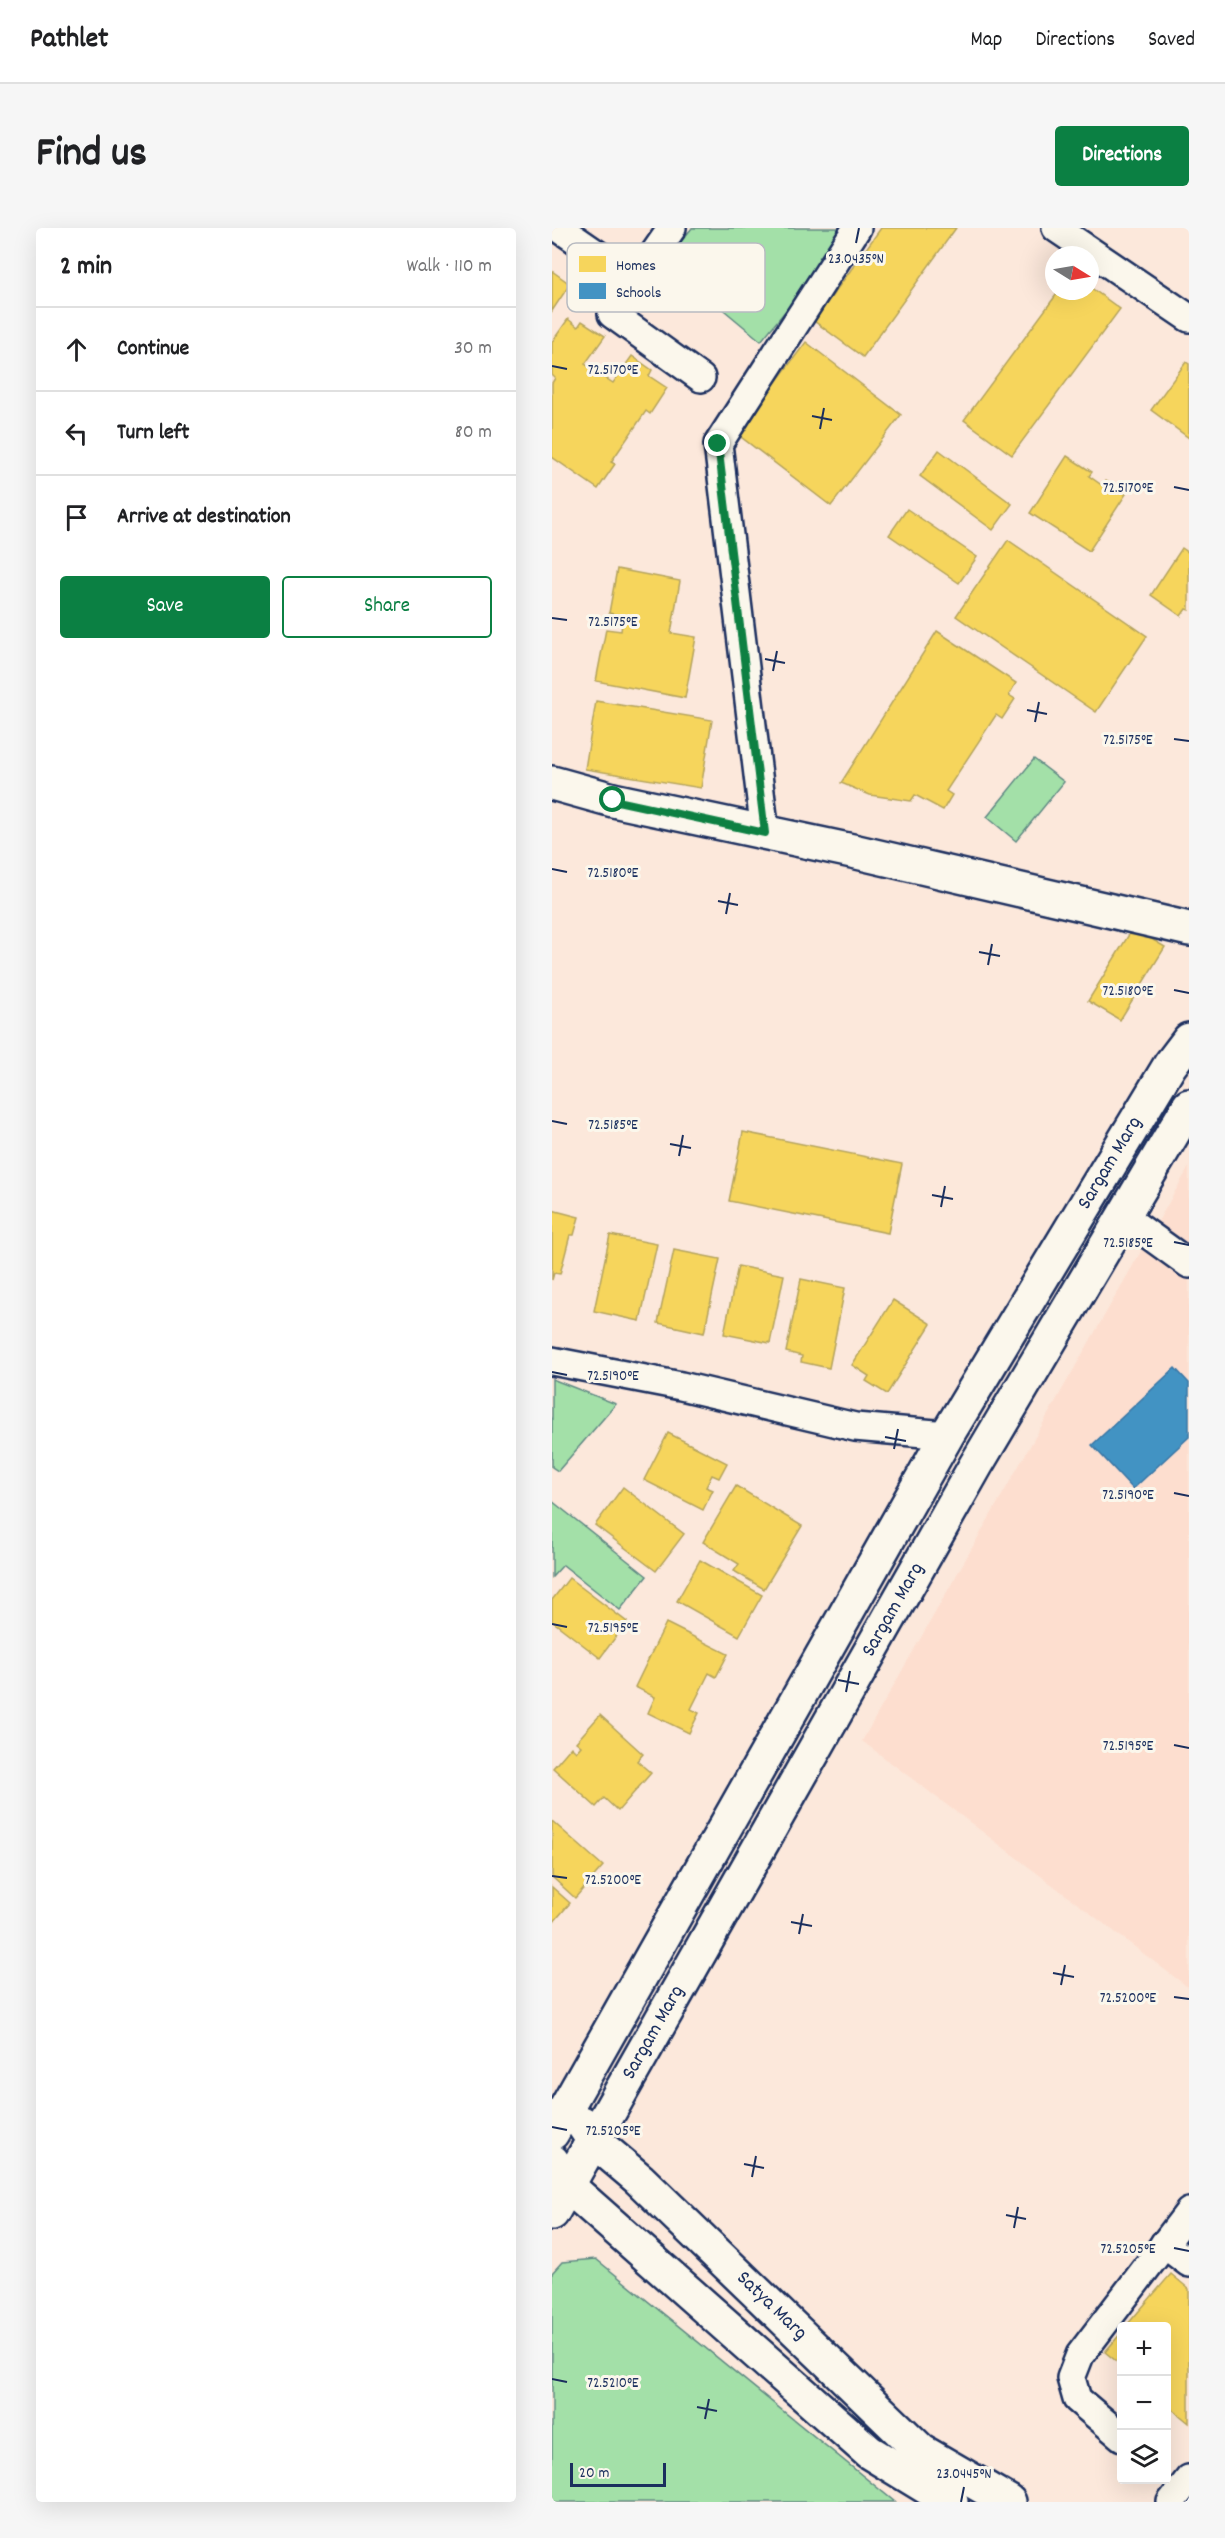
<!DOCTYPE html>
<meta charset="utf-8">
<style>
body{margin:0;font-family:Dekko,sans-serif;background:#f6f6f6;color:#202124}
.controls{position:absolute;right:18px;bottom:18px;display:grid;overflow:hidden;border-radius:6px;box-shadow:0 6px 24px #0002}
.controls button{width:54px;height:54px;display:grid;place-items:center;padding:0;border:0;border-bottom:2px solid #e0e0e0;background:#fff;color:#202124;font:30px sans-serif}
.compass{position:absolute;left:493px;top:18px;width:54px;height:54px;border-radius:50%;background:#fff;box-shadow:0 6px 24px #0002;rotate:101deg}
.scale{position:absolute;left:18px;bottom:15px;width:96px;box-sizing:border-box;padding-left:6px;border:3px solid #1b2f5e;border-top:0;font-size:16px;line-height:21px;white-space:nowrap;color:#1b2f5e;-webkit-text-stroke:4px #fbf7ec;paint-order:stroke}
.stop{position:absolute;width:18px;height:18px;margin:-14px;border:4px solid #0b8043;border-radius:50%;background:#fff}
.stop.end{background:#0b8043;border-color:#fff;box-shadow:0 2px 6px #0008}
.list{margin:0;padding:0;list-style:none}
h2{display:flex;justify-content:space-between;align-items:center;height:78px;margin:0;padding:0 24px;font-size:26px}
h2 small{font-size:20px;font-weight:400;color:#757577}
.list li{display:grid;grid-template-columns:39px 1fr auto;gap:18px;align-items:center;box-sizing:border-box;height:84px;padding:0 24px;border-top:2px solid #e0e0e0}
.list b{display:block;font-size:22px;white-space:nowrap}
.list em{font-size:20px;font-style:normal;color:#757577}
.actions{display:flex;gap:12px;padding:18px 24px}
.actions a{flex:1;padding:14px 0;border:2px solid #0b8043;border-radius:6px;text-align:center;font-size:21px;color:#0b8043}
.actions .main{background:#0b8043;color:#fff}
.icon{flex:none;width:33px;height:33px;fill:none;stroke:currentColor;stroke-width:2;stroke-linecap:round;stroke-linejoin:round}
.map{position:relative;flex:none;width:637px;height:2274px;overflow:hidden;border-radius:6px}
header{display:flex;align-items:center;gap:36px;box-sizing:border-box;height:84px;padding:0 30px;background:#fff;border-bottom:2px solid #e0e0e0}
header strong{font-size:28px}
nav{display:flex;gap:33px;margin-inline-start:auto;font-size:21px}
.intro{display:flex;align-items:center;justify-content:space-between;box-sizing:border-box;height:144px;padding:0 36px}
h1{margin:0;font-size:42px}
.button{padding:15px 27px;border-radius:6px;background:#0b8043;color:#fff;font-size:21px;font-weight:700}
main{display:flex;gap:36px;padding:0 36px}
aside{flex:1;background:#fff;border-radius:6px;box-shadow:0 6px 24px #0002}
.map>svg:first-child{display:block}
.built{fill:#fddecf}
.green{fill:#a3e0a8;stroke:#5f8883;stroke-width:1.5}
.homes{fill:#f6d55c;stroke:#b4a35d;stroke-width:1.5}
.schools{fill:#4393c3;stroke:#3775a5;stroke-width:1.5}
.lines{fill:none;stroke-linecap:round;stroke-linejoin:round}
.street-casing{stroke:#1b2f5e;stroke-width:32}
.secondary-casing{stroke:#1b2f5e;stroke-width:38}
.street{stroke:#fbf7ec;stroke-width:27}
.secondary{stroke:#fbf7ec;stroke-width:33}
.route{stroke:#0b8043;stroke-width:8}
.ticks{fill:none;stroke:#1b2f5e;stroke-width:2}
.labels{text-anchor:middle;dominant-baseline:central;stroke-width:6;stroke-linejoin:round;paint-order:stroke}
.street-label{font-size:21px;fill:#1b2f5e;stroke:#fbf7ec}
.key{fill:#fbf7ec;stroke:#b8bbc1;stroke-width:1.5}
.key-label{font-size:16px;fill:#1b2f5e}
.ticks-label{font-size:15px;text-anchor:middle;fill:#1b2f5e;stroke:#fbf7ec;stroke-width:6;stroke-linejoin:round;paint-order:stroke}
</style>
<header>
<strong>Pathlet</strong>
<nav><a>Map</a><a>Directions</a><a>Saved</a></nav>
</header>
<div class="intro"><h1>Find us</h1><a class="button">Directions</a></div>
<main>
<aside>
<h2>2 min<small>Walk · 110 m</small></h2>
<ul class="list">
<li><svg class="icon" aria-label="ahead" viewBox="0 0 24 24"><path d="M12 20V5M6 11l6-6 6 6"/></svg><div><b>Continue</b></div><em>30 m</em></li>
<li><svg class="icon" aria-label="left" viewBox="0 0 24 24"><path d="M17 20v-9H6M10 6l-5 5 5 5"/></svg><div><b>Turn left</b></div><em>80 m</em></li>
<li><svg class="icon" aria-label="arrive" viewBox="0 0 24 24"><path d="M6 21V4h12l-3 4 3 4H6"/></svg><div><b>Arrive at destination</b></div></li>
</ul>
<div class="actions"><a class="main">Save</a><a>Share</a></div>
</aside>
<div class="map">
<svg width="637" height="2274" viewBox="0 0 637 2274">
<rect width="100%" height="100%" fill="#fce8db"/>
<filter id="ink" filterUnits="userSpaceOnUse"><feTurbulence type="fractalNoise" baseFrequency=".0167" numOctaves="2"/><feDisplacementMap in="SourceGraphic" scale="12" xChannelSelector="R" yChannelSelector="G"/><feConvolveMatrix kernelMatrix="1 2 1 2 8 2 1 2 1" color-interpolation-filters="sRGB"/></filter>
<g filter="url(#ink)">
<path class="built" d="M637 939V1760L310 1513Z"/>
<g class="green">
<path d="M140 0H301L209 113 113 33Z"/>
<path d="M482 531 512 554 464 613 435 589Z"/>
<path d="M0 1151 64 1176 6 1243 0 1239Z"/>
<path d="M0 1273 95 1348 68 1382 11 1337 0 1349Z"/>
<path d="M44 2031 343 2274H0V2045L10 2034Z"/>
</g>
<g class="homes">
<path d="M329 0H404L311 129 262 93Z"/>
<path d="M0 43 18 56 0 83Z"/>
<path d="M538 59 568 81 460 227 412 192 507 63H538Z"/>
<path d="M16 91 26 99 30 93 53 108 33 136 61 155 80 128 100 142 97 148 115 160 98 186 94 183 59 234 63 236 46 261 0 229V155L3 150 0 147V114Z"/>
<path d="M254 114 349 187 279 278 185 206Z"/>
<path d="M634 134 637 136V210L599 182Z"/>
<path d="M387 222 460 276 441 302 368 248Z"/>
<path d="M515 228 540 244 537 248 551 258 554 253 574 266 537 323 478 285Z"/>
<path d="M355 281 425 329 407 355 337 307Z"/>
<path d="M456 312 595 408 544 484 404 388Z"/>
<path d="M630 320 637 325V382L634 381 629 388 599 367Z"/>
<path d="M65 341 128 353 119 405 144 409 133 470 44 453 54 401 69 403 71 388 57 385Z"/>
<path d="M385 403 464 455 457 467 463 471 450 491 444 487 394 563 400 567 391 582 363 567 359 573 318 567 289 555Z"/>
<path d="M44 473 160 492 149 560 33 541Z"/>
<path d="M581 700 613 719 568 792 536 773Z"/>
<path d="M191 904 350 936 336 1005 177 973Z"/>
<path d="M0 982 27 989 22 1007H18L8 1046 2 1045 0 1052Z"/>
<path d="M58 1007 105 1016 88 1093 42 1083Z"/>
<path d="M122 1022 168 1031 152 1105 106 1095Z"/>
<path d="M186 1038 232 1047 218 1115 172 1106Z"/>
<path d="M249 1051 293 1060 277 1140 249 1134 250 1128 234 1124Z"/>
<path d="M341 1072 379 1096 335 1166 314 1153 317 1148 300 1137Z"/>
<path d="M116 1205 175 1235 167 1250 160 1247 154 1259 161 1262 151 1282 92 1252Z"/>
<path d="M184 1258 250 1298 212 1361 182 1343 187 1336 151 1314Z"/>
<path d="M71 1259 132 1306 104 1343 43 1297Z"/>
<path d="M148 1332 210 1367 187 1408 125 1373Z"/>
<path d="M17 1350 75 1394 48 1430 0 1393V1372Z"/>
<path d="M114 1395 176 1426 164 1449 157 1445 139 1481 147 1485 137 1505 96 1485 103 1469 83 1459Z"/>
<path d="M48 1487 91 1526 85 1533 99 1545 66 1583 52 1570 44 1579 1 1540 19 1519 24 1524 29 1518 24 1514Z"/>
<path d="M0 1593 51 1638 23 1670 0 1649Z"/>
<path d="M0 1659 18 1675 0 1696Z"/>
<path d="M619 2046 637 2061V2195L614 2176V2098H574Z"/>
<path d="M570 2104V2138L553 2124Z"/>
</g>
<path class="schools" d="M623 1140 637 1155V1209L581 1261 540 1217Z"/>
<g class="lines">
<g class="street-casing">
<g id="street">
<path d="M7 0 84 53"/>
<path d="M120 0 60 86 149 150"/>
<path d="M504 0 637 90"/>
<path d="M213 605 166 216 305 0"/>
<path d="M572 989 637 1036"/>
<path d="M0 1133 129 1158 303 1199 395 1207"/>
<path d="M612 2016 637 2035"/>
<path d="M570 2209 525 2171 519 2150 528 2127 637 1984"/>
<path d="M619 2274 637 2251"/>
</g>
</g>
<g class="secondary-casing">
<g id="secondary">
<path d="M0 555 61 572 305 624 637 701"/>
<path id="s1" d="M30 1895 42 1913 87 1951 369 2223 457 2274"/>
<path id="s2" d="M0 1905 395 1207 618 837 637 812"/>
<path d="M0 1933 16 1958 317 2224 399 2274"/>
<path id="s3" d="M0 1985 424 1237 637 878"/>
</g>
</g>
<use href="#street" class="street"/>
<use href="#secondary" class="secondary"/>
</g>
</g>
<g class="lines" filter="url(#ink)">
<path class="route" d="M61 572 213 605 166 216"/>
</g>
<path class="ticks" d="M304 15 307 0M0 138 15 141M260 188 280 192M268 201 272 180M622 259 637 262M0 390 15 392M213 431 233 435M221 443 225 423M475 482 495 486M483 494 487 474M622 511 637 513M0 641 15 644M166 673 186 677M174 686 178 665M427 724 448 728M436 737 440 716M622 762 637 765M0 893 15 896M118 916 139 920M127 928 131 907M380 967 401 971M389 979 393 958M622 1014 637 1017M0 1144 15 1147M333 1209 354 1213M342 1221 346 1201M622 1265 637 1268M0 1396 15 1399M286 1452 307 1456M294 1464 298 1443M622 1517 637 1520M0 1648 15 1650M239 1694 260 1698M247 1706 251 1686M501 1745 522 1749M509 1757 513 1737M622 1769 637 1771M0 1899 15 1902M192 1936 212 1940M200 1949 204 1928M454 1987 474 1991M462 2000 466 1979M622 2020 637 2023M0 2151 15 2154M145 2179 165 2183M153 2191 157 2171M409 2274 412 2259"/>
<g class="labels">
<g class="street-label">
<text stroke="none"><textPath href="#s2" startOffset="1119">Sargam Marg</textPath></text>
<text stroke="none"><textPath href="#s3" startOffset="693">Sargam Marg</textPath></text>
<text stroke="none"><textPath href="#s3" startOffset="207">Sargam Marg</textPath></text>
<text stroke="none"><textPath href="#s1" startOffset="264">Satya Marg</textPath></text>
</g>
</g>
<rect x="15" y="15" width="198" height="69" rx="9" class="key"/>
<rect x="27" y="28" width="27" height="16" fill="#f6d55c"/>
<rect x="27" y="55" width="27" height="16" fill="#4393c3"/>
<g class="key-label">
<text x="64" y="42">Homes</text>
<text x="64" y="69">Schools</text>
</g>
<g class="ticks-label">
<text x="304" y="35">23.0435°N</text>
<text x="61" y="146">72.5170°E</text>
<text x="576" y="264">72.5170°E</text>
<text x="61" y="398">72.5175°E</text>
<text x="576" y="516">72.5175°E</text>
<text x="61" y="649">72.5180°E</text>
<text x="576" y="767">72.5180°E</text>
<text x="61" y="901">72.5185°E</text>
<text x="576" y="1019">72.5185°E</text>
<text x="61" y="1152">72.5190°E</text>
<text x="576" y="1271">72.5190°E</text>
<text x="61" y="1404">72.5195°E</text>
<text x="576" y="1522">72.5195°E</text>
<text x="61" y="1656">72.5200°E</text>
<text x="576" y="1774">72.5200°E</text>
<text x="61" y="1907">72.5205°E</text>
<text x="576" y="2025">72.5205°E</text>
<text x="61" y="2159">72.5210°E</text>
<text x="412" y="2250">23.0445°N</text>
</g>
</svg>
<div class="controls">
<button>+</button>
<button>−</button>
<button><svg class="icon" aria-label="layers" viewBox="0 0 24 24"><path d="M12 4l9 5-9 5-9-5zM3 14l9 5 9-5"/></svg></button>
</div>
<svg class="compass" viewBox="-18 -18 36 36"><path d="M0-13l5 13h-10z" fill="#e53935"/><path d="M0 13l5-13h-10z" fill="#757577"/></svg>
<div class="scale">20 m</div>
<div class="stop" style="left:61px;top:572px"></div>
<div class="stop end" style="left:166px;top:216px"></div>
</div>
</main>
